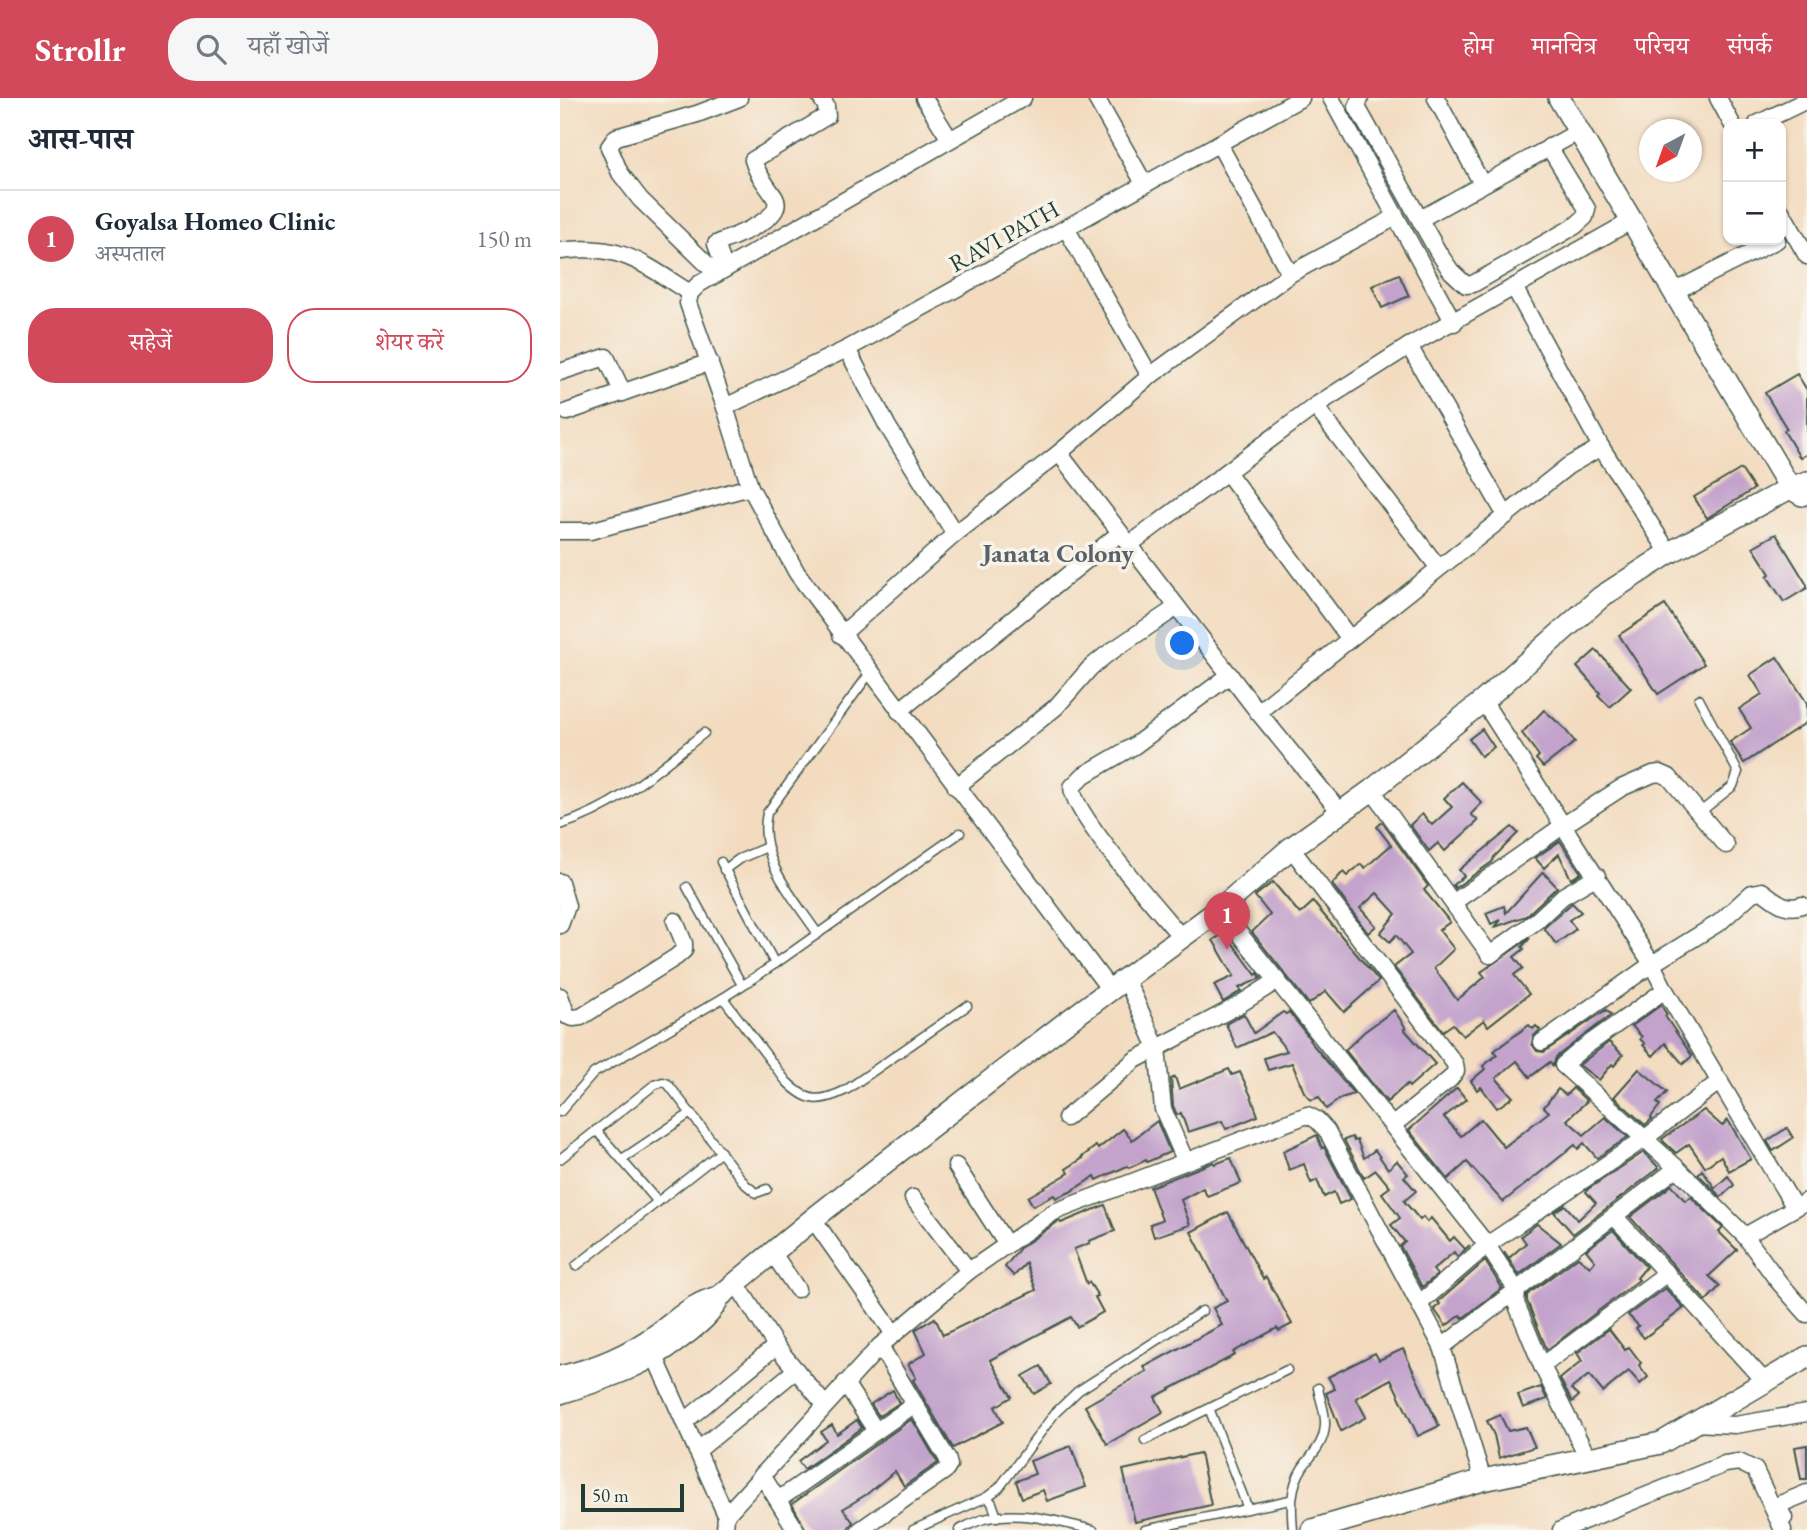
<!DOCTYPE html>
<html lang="hi">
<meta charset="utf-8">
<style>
body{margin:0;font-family:"EB Garamond","Noto Serif Devanagari",serif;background:#f6f6f7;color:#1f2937}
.controls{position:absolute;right:21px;top:21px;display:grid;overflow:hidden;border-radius:14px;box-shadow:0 2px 5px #0004}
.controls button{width:63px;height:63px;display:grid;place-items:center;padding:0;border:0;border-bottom:2px solid #e0e1e3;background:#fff;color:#1f2937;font:35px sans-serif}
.compass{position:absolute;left:1079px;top:21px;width:63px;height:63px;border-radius:50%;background:#fff;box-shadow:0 2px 5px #0004;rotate:221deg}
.scale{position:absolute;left:21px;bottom:18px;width:103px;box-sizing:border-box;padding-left:7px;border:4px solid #1f3d34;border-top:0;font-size:19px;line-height:24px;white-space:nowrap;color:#1f3d34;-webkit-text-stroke:5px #f7f3e8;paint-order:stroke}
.you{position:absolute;left:623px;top:546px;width:24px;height:24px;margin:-18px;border:5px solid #fff;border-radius:50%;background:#1a73e8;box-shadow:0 0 0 10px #1a73e833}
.badge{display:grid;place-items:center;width:46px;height:46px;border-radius:50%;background:#d1495b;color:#fff;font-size:23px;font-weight:700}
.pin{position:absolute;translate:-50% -58px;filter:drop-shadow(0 2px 4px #0008)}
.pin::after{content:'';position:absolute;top:37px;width:24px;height:21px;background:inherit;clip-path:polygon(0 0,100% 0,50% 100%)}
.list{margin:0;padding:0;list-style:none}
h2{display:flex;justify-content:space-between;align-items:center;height:91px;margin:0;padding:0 28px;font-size:30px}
h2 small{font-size:23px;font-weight:400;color:#747a83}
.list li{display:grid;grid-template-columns:46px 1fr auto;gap:21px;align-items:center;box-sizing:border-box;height:98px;padding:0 28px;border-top:2px solid #e0e1e3}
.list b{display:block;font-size:26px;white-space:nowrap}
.list p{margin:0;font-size:23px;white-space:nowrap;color:#747a83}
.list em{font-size:23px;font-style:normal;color:#747a83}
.actions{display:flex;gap:14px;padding:21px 28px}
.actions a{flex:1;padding:16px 0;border:2px solid #d1495b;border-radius:28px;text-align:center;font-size:24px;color:#d1495b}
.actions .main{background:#d1495b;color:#fff}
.icon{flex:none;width:38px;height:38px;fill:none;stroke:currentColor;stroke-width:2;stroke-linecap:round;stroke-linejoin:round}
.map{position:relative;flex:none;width:1247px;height:1432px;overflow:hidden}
header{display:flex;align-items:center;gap:42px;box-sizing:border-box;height:98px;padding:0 35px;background:#d1495b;color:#fff}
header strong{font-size:33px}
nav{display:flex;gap:38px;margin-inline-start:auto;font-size:24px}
.search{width:490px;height:63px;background:#f6f6f7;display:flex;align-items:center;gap:18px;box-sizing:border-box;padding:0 24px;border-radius:28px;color:#747a83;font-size:26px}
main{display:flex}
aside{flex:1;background:#fff}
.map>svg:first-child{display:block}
.building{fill:#c3a3cc}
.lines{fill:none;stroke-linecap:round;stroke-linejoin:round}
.service-casing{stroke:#3f5549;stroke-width:11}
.minor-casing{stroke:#3f5549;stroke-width:19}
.tertiary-casing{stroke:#3f5549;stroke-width:24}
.service{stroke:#fff;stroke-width:8}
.minor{stroke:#fff;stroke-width:16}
.tertiary{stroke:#fff;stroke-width:21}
.labels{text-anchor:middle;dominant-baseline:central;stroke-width:7;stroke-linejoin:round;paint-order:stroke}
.street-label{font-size:24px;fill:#1f3d34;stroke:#f7f3e8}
.neighbourhood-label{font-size:26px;font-weight:bold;fill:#586169;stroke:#f7f3e8}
</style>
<header>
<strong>Strollr</strong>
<div class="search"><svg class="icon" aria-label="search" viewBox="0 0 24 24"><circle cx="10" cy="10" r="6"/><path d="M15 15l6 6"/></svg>यहाँ खोजें</div>
<nav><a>होम</a><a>मानचित्र</a><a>परिचय</a><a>संपर्क</a></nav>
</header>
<main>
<aside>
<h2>आस-पास<small></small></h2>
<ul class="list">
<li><span class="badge">1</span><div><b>Goyalsa Homeo Clinic</b><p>अस्पताल</p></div><em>150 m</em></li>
</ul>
<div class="actions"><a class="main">सहेजें</a><a>शेयर करें</a></div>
</aside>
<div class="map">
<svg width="1247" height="1432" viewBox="0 0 1247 1432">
<rect width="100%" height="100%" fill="#f7f3e8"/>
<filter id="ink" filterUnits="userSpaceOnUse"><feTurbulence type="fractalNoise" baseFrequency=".0143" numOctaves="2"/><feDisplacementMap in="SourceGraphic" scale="14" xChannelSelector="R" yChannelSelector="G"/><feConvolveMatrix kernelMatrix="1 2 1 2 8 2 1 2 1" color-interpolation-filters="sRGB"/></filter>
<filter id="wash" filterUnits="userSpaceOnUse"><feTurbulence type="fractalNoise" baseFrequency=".00686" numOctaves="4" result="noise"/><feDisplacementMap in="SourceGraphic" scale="28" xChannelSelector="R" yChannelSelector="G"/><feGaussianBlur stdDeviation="1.57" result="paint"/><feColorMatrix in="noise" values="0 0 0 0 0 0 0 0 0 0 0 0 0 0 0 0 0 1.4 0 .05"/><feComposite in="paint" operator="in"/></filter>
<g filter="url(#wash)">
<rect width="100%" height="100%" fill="#f3dbbf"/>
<g id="blocks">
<g class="building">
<path d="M839 176 849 198 822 210 812 188Z"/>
<path d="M1237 276 1247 292V356L1240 360 1224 333 1227 331 1205 295Z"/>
<path d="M1181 371 1194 391 1147 420 1134 399Z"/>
<path d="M1216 436 1247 487V490L1224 504 1207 478 1210 476 1193 449Z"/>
<path d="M1105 507 1144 566 1098 596 1059 537Z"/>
<path d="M1036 552 1071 590 1050 609 1038 597 1040 595 1017 569Z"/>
<path d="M1217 559 1247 605V624L1184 665 1170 644 1191 630 1179 611 1202 596 1190 577Z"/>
<path d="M984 612 1003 629 1015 644 983 669 976 661 979 658 962 635Z"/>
<path d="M922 631 934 649 921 658 909 641Z"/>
<path d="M902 684 922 705 911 716 918 723 885 753 878 745 869 753 850 727 862 716 872 727 892 709 884 700Z"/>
<path d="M822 724 868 788 864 792 890 824 879 832 894 851 874 870 897 902 925 879 921 874 970 840 962 849 964 851 954 859 963 870 954 877 969 896 928 928 924 922 903 938 893 926 883 933 834 869 851 856 836 837 830 844 820 835 836 816 817 795 800 810 816 828 808 835 772 786 783 774 787 778 801 766 805 770 831 747 817 729Z"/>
<path d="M952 729 958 735 934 759 932 764 895 790 893 787 904 778 899 772Z"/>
<path d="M1000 743 1021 775 1011 781 999 756 984 770 975 760Z"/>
<path d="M983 774 997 789 966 818 935 829 941 822 931 826 926 815 944 808 946 815Z"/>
<path d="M713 784 740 816 753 804 819 883 784 914 766 893 749 906 692 834 710 817 695 798Z"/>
<path d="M1012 805 1021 814 1009 822 1016 831 996 846 984 830Z"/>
<path d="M665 835 696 877 698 875 701 880 679 890 681 893 663 904 654 887 674 878 653 842Z"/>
<path d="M1101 907 1107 917 1105 918 1132 958 1123 966 1105 945 1093 958 1083 947 1085 946 1080 941 1082 939 1072 928Z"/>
<path d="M834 912 846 930 844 931 875 966 849 989 847 986 827 1004 785 952 804 934Z"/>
<path d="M1046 912 1051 917 996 959 993 968 990 964 970 979 957 963 936 980 953 999 937 1010 921 989 917 992 911 983 925 971 923 968 937 957 934 953 969 927 973 931 976 928 980 932 973 939 972 946 977 953 984 954Z"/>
<path d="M723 914 726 916 729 914 750 941 749 942 794 996 781 1000 766 1011 759 999 751 1002 744 994 732 965 708 972 704 960 727 953 712 934 677 950 666 926 684 916 694 935Z"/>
<path d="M1049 944 1063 957 1054 968 1052 966 1039 982 1019 967Z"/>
<path d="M669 971 672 977 680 974 691 998 698 1018 666 1031 662 1023 628 1034 621 1015 617 1017 613 1008 611 981 615 979 619 991Z"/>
<path d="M1079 971 1107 994 1097 1005 1100 1007 1091 1019 1092 1021 1085 1027 1054 999Z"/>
<path d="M897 990 906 1001 884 1019 901 1038 921 1021 944 1049 989 1014 984 1009 998 991 1006 997 1013 990 1027 1003 1007 1022 1024 1037 1045 1019 1068 1039 1037 1060 1024 1045 1018 1051 1015 1047 943 1104 907 1064 888 1081 849 1032Z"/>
<path d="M1144 1012 1162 1028 1168 1022 1191 1061 1169 1073 1161 1058 1145 1069 1129 1046 1116 1055 1104 1044 1102 1041Z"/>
<path d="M597 1023 610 1054 587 1064 586 1062 569 1070 567 1068 537 1082 535 1078 510 1094 496 1100 494 1097 473 1108 468 1099 509 1075 506 1071 523 1060 522 1059 536 1048 538 1051 563 1031 572 1042Z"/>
<path d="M1227 1030 1233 1040 1213 1053 1207 1043Z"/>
<path d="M757 1037 762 1050 764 1049 791 1101 779 1106 774 1094 764 1099 757 1082 751 1085 744 1066 729 1072 723 1053Z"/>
<path d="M792 1039 794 1043 797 1042 804 1060 815 1052 828 1071 837 1063 848 1076 844 1079 856 1093 844 1103 860 1122 863 1119 867 1124 871 1120 890 1143 894 1139 905 1151 910 1147 897 1159 894 1154 873 1172 877 1177 862 1189 840 1148 845 1144 831 1127 840 1120 822 1095 830 1089 816 1072 804 1080 784 1042Z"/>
<path d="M1084 1054 1099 1070 1013 1136 994 1114 1005 1107 1018 1122 1036 1105 1026 1094 1028 1091Z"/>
<path d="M671 1060 681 1085 647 1098 643 1090 621 1102 630 1127 594 1139 590 1126 602 1122 590 1089 654 1064 655 1066Z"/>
<path d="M1142 1072 1155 1090 1168 1078 1174 1087 1161 1099 1138 1076Z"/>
<path d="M1112 1087 1125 1103 1131 1099 1163 1130 1159 1134 1177 1152 1149 1178 1160 1188 1146 1203 1070 1119Z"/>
<path d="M545 1107 555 1133 529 1143 530 1145 514 1151 527 1186 529 1184 538 1198 535 1199 543 1214 517 1229 511 1219 430 1262 452 1299 435 1309 443 1324 393 1350 353 1282 356 1280 348 1266 366 1255 355 1232 375 1220 383 1237 476 1192 466 1165 454 1178 445 1169 460 1150 499 1123 501 1125Z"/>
<path d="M668 1114 703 1181 706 1179 732 1226 719 1233 717 1230 673 1254 675 1257 595 1299 603 1314 547 1346 525 1308 587 1273 584 1269 662 1227 653 1210 667 1203 631 1134Z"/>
<path d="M977 1126 1001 1145 959 1177 944 1154 949 1160 966 1145 961 1138Z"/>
<path d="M1053 1132 1086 1169 1077 1180 1079 1182 987 1252 967 1203V1197L1018 1159 1030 1169 1035 1163 1026 1152Z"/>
<path d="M925 1163 942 1190 903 1220 900 1217 886 1228 874 1211 880 1206 878 1204Z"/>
<path d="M1105 1190 1124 1210 1084 1240 1076 1230 1079 1228 1068 1217Z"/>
<path d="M1049 1231 1065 1252 1069 1249 1081 1265 1079 1267 1088 1279 1080 1286 1069 1273 1043 1294 1029 1277 1011 1291 1019 1298 1012 1304 1000 1281 1022 1263 1017 1255Z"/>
<path d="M843 1251 879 1328 858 1338 831 1281 796 1300 806 1319 781 1333 766 1295 775 1291 768 1279 815 1255 819 1262Z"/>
<path d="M481 1268 491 1286 474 1296 463 1278Z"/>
<path d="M981 1289 987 1301 963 1310 958 1297Z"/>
<path d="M333 1292 339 1305 319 1318 311 1306Z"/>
<path d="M940 1317 948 1333 966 1329 975 1349 939 1360 934 1337 927 1323Z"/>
<path d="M352 1321 378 1365 344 1388 335 1373 307 1396 283 1411 293 1424 287 1432H246L232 1406Z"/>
<path d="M297 1322 302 1330 244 1371 238 1363 266 1342 261 1334 272 1327 277 1336Z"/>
<path d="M1247 1347V1381H1241L1235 1349Z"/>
<path d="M511 1348 526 1389 487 1403 483 1392 462 1400 456 1383 475 1376 470 1363Z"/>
<path d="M640 1355 651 1407 575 1424 563 1372Z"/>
</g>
</g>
</g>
<g filter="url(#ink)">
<use href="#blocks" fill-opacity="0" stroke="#3f5549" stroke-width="2"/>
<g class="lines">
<g class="service-casing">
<g id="service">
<path d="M1139 601 1178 674 1173 688 1139 715"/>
<path d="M0 727C58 709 97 672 144 635"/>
<path d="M161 764 215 866"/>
<path d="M164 772 179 761 207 749"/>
<path d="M127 789 182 887"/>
<path d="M258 836C234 800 197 761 207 715L310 575"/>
<path d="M163 900 226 983C248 1005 259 1005 286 992L407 908"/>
<path d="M0 1014 34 975 163 900 215 866 400 735"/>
<path d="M36 1032 98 1104"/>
<path d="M0 1061 94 987 103 984 108 986 185 1086 196 1095 207 1091"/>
<path d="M62 1061 131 1015"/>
<path d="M16 1168 161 1054"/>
<path d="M649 1310 688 1411"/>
<path d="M585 1342 727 1272"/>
<path d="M427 1399 432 1405 437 1419"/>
<path d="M353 1432 427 1399 439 1390 495 1315 518 1293 642 1213"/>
<path d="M399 1432C407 1428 416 1423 424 1421 460 1411 498 1424 533 1432"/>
<path d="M585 1432 730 1402"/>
<path d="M733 1432C731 1409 730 1389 743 1369 753 1355 764 1346 765 1327 766 1315 760 1302 758 1290"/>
</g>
</g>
<g class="minor-casing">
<g id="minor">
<path d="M364 0 389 40"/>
<path d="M463 0 139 186 130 195 128 205 165 309 190 389 237 475 551 893"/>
<path d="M536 0 585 87"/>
<path d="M771 0 894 225"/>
<path d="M800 0 797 9 878 154 891 173 906 187 913 186 1015 128 1025 119 1027 111 989 49"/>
<path d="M876 0 922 86"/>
<path d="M1158 0 1172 26"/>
<path d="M1197 26 1247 2"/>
<path d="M659 46 730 176"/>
<path d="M1221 113 1247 158"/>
<path d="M860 121 1018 34"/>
<path d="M506 130 590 278"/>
<path d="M0 153C60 145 81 164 130 195"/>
<path d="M165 171 156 146C171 139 226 121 215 100 207 87 197 77 193 62L267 18 266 8 261 0"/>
<path d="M157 176 80 101 60 75 49 49 56 39 137 16 179 0"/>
<path d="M954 189 1041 349 1109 455"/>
<path d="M1113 194 1217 142"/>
<path d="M849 248 946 418"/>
<path d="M287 251 328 329 395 436"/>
<path d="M0 274 46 259 63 295"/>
<path d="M755 308 878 469"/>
<path d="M165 309 287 251 741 0"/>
<path d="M7 314 150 264"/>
<path d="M499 355 698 614 781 715"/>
<path d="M667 374 790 541"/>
<path d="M0 433H30L190 389"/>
<path d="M569 447 755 308 849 248 1071 123"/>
<path d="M281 537 395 436 499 355 590 278 730 176 836 119"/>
<path d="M923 603 1092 866 1105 892 1235 1110"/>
<path d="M339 613 560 435"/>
<path d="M698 614 1008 368 1041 349"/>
<path d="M396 689 496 609 530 570 546 557 617 509"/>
<path d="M812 692 930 857 976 823 1003 798 1037 778"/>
<path d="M731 750 895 966 896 973 890 981 833 1027"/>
<path d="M0 784 7 808 0 827"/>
<path d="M894 804 1004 727 1061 690 1093 676 1100 675 1109 679 1166 747"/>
<path d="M660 811 927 1147 957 1193 956 1205 982 1268 1028 1360"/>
<path d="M622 840C599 812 513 717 512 689L524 677 574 648 670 577"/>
<path d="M566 881 597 950 603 1011 625 1062"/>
<path d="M1105 892 1023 950 1003 967 1117 1070 1185 1138 1218 1183 1247 1216"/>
<path d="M0 898 7 918 13 920 21 919 116 859 124 852V845L115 823"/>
<path d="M982 944 1092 866 1160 824 1192 795 1202 793C1216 803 1225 813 1242 807"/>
<path d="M506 1020 575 962 677 908 718 882"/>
<path d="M396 1068 447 1147"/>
<path d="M353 1100 409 1173"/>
<path d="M1055 1119 1205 1284"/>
<path d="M253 1121 334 1236"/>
<path d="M1185 1138 1247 1103"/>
<path d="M212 1154 237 1191"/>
<path d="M176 1185 216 1248 265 1307"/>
<path d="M860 1205 927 1147 1084 1041 1160 983"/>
<path d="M882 1249 1117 1070"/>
<path d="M95 1259 166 1417"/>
<path d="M982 1268 1107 1175"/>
<path d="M285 1285 316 1333"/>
<path d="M124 1324 216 1248"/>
<path d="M1134 1325 1175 1327 1247 1315"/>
<path d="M137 1353 236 1272"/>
<path d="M202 1377 236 1432"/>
<path d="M218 1402 355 1306"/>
<path d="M1224 1420 1218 1407 1247 1395"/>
<path d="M165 1432 166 1417 320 1248 409 1173 494 1114 747 1017 757 1022 767 1033 882 1249 923 1382"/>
<path d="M300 1432 386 1372 389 1367 387 1360 320 1248"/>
<path d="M1001 1432 1165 1366 1179 1364 1195 1372 1223 1432"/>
</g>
</g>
<g class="tertiary-casing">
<g id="tertiary">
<path d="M999 0 1230 390 1242 397"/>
<path d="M0 1279C36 1271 69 1257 99 1235 120 1220 133 1205 159 1199"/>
<path d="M0 1295C47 1280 88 1267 127 1235 142 1223 150 1217 159 1199L253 1121 369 1030 504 926 660 811 731 750 812 692 923 603 1041 499 1109 455 1230 390 1247 384"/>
<path d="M752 1432 923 1382 1101 1345 1247 1259"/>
</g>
</g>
<use href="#service" class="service"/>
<use href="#minor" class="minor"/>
<use href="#tertiary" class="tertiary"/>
</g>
</g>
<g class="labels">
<g class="street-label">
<text transform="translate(444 138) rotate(-29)">RAVI PATH</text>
</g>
<g class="neighbourhood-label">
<text x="498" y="455">Janata Colony</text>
</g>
</g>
</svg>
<div class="controls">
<button>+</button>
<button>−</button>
</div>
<svg class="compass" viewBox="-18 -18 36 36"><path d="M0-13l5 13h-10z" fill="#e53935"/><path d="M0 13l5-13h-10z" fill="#747a83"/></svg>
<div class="scale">50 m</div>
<div class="you"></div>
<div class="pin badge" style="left:667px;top:852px">1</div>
</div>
</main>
